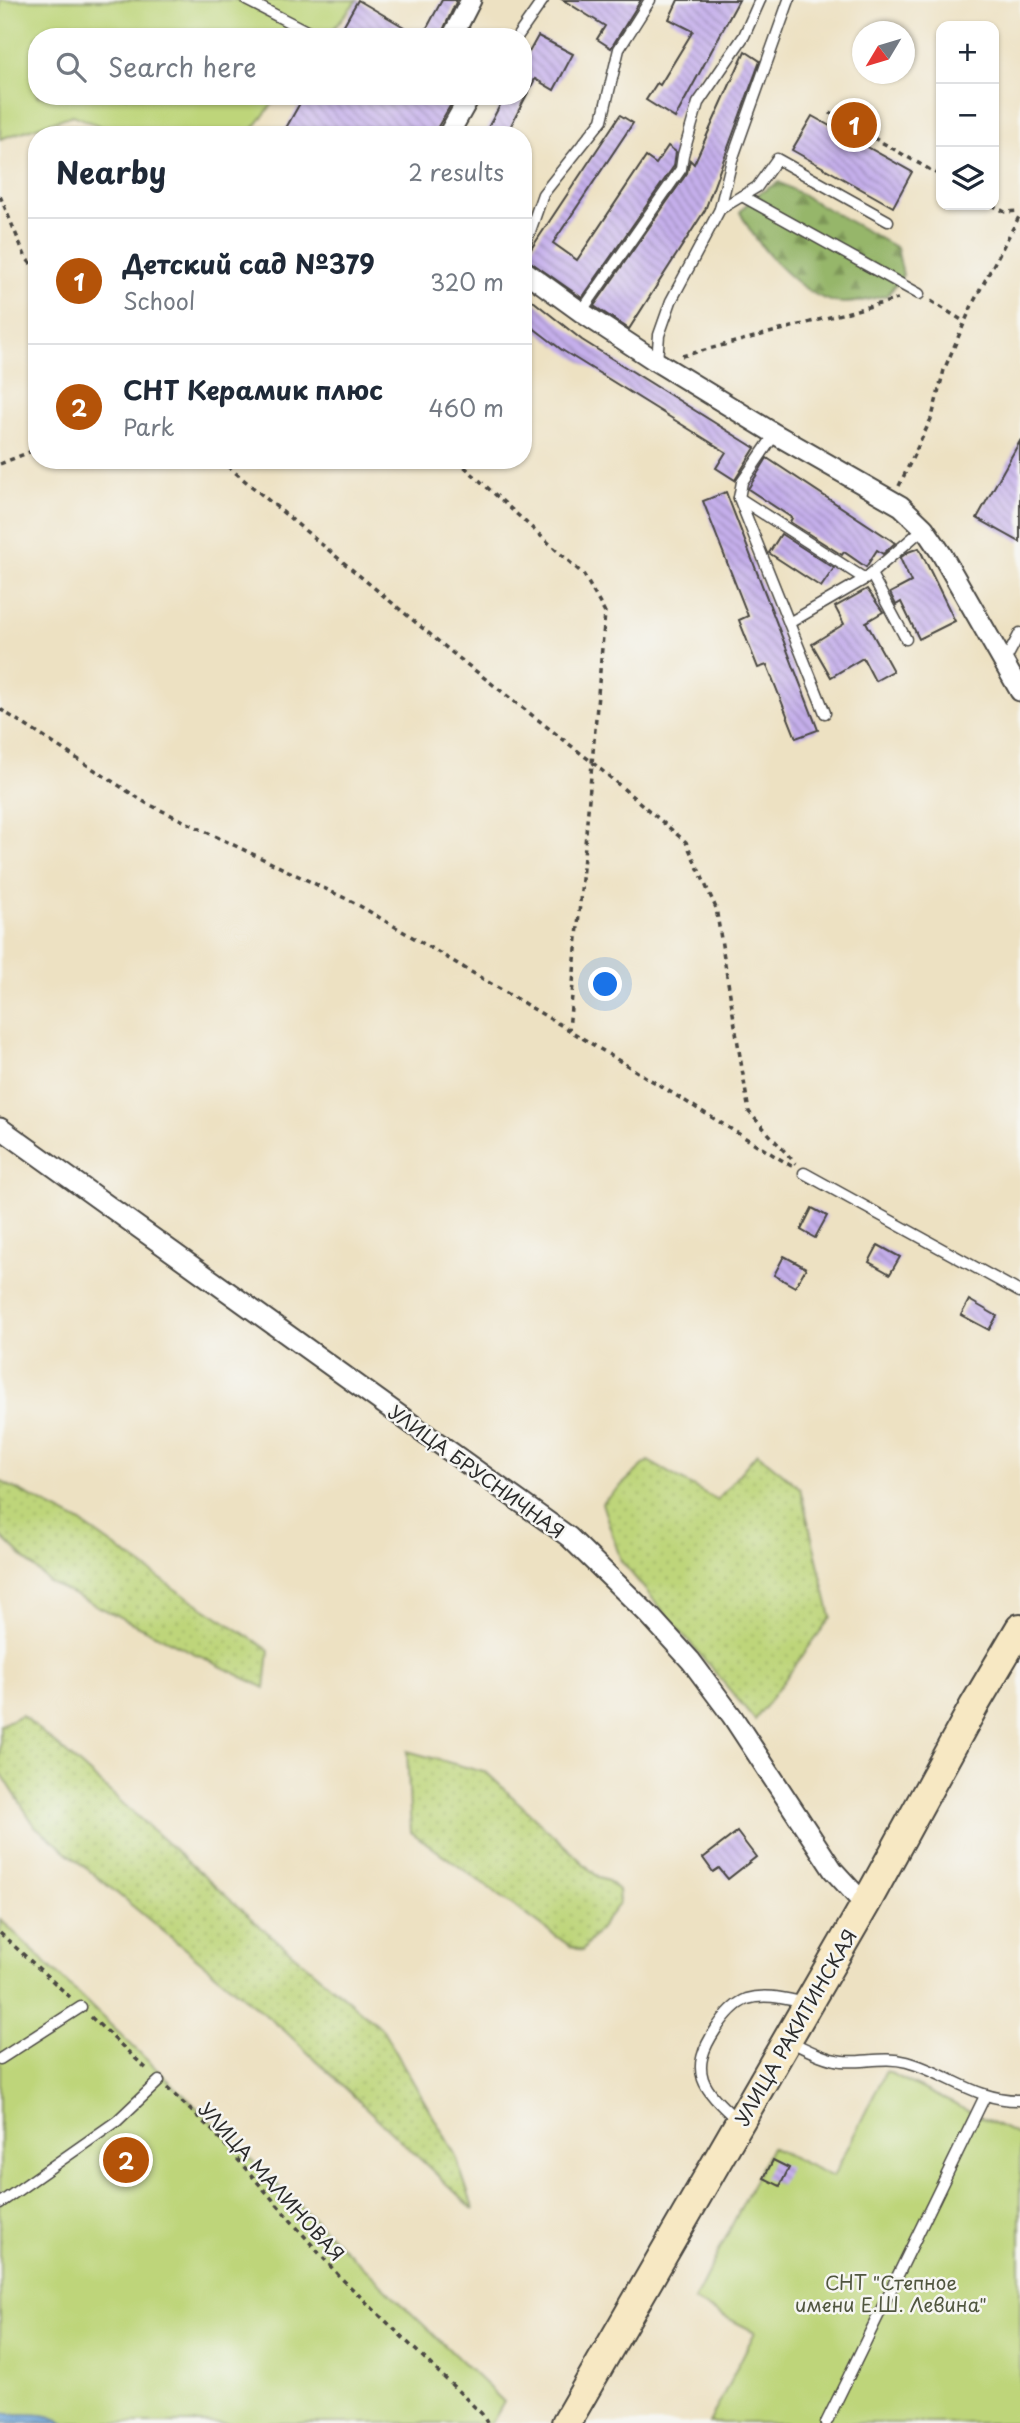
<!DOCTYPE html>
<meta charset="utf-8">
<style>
body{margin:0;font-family:"Playpen Sans",sans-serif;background:#f2f2f3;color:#1f2937}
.controls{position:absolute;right:21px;top:21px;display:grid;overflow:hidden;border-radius:14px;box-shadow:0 2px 5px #0004}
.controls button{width:63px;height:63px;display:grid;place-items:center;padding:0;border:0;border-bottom:2px solid #e0e1e3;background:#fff;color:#1f2937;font:35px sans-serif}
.compass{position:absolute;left:852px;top:21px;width:63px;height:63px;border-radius:50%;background:#fff;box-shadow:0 2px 5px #0004;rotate:232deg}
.you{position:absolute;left:606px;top:985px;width:24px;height:24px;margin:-18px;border:5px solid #fff;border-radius:50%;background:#1a73e8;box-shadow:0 0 0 10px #1a73e833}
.badge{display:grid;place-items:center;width:46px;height:46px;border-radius:50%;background:#b45309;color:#fff;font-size:23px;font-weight:700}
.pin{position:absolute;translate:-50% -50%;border:4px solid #fff;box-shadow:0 2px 7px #0006}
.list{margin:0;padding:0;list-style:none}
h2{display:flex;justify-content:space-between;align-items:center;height:91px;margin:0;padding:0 28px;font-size:30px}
h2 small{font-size:23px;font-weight:400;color:#747a83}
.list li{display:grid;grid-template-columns:46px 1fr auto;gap:21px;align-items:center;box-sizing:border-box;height:126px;padding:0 28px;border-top:2px solid #e0e1e3}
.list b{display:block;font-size:26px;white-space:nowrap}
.list p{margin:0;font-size:23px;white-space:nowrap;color:#747a83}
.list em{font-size:23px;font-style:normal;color:#747a83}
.icon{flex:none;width:38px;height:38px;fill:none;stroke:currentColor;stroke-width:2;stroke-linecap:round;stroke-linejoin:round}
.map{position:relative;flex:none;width:1020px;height:2423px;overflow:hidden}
.search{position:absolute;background:#fff;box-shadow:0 2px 5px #0004;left:28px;top:28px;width:504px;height:77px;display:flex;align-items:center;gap:18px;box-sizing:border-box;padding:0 24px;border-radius:28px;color:#747a83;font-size:26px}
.panel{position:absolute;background:#fff;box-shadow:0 2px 5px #0004;left:28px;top:126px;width:504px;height:343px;border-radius:28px}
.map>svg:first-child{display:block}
.grass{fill:url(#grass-dots);stroke:#748052;stroke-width:2}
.forest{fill:url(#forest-firs);stroke:#60704a;stroke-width:2}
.garden{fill:#bed57a;stroke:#748052;stroke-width:2}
.water{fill:url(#water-rules);stroke:#4c6a84;stroke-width:2}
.building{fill:url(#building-back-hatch)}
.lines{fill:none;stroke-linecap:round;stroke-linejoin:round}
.lane-casing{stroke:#484642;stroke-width:13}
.street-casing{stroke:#484642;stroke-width:23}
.secondary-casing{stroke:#484642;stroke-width:32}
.path{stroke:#484642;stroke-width:3.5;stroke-dasharray:5 5;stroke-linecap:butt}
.lane{stroke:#fff;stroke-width:10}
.street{stroke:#fff;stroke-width:19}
.secondary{stroke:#f7e8c3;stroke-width:28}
.labels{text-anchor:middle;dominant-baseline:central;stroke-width:5;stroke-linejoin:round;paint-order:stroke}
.street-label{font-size:19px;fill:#2b2b2b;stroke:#f6f6f2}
.park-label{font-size:19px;fill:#50563f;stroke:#f6f6f2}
</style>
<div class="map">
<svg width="1020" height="2423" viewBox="0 0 1020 2423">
<defs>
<pattern id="grass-dots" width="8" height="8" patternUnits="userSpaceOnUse" patternTransform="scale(1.75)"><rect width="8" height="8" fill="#bed57a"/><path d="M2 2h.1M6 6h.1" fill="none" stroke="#a3b76a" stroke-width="1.8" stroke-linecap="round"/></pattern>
<pattern id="forest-firs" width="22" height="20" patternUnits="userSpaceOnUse" patternTransform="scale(1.75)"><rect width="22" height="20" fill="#96b66a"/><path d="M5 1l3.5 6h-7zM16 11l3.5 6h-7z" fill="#7b9457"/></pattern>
<pattern id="water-rules" width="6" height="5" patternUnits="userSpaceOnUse" patternTransform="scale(1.75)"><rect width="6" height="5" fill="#6ea8de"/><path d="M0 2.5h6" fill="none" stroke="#5b89b4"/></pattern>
<pattern id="building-back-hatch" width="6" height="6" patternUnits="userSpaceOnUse" patternTransform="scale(1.75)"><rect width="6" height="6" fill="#c5afeb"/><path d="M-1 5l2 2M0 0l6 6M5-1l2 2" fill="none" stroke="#a08fbf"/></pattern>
</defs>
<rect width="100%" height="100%" fill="#f6f6f2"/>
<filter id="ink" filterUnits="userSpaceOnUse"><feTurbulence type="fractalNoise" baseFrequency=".0143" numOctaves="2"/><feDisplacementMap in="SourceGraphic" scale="14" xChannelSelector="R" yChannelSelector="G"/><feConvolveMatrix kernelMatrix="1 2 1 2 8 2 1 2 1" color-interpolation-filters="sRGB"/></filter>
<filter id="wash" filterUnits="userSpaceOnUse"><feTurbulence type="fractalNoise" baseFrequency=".00686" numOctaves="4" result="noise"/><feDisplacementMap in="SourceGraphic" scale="28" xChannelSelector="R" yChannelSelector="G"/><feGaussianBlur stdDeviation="1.57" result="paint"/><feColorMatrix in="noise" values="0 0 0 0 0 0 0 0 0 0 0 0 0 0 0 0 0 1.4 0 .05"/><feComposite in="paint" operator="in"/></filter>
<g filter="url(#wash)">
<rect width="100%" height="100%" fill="#ede1c2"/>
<g class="grass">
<path d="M757 1453 800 1488 831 1617 755 1720 621 1561 602 1503 648 1461 717 1500Z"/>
<path d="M0 1481 80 1522 175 1589 269 1650 265 1688 50 1583 0 1535Z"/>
<path d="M22 1715 80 1765 254 1921 383 2030 455 2154 474 2210 285 2031 35 1826 0 1771V1725Z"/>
<path d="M407 1751 487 1773 599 1878 608 1881 618 1890 619 1904 582 1951 570 1946 411 1832Z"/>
</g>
<path class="forest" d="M779 182 897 248 903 275 888 295C874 298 858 303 844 303 804 302 756 246 740 212L753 197Z"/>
<g class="garden">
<path d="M0 0H357L327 37H37V96H279L248 135H122L73 115 0 139Z"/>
<path d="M0 1919 504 2402 492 2423H0Z"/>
<path d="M886 2071 1020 2136V2423H709L755 2332 694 2301 771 2147 833 2177Z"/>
</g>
<path class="water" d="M0 2413C22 2417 44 2409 64 2423H0Z"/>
<g id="blocks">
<g class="building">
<path d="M358 0 421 37H337Z"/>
<path d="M442 0H457L440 37H422Z"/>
<path d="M563 0H641L611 48 597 39 605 26Z"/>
<path d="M678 0H739L675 118 646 100 657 83 660 85 693 31 669 19Z"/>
<path d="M538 36 573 54 554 90 535 79 506 135H484L505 96H523V63Z"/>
<path d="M745 51 760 61 705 210 629 329 594 306 687 173 690 160 694 164Z"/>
<path d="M304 96H456L433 135H282Z"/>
<path d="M620 115 633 123 553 243 577 260 646 157 656 164 668 146 676 152 674 166 582 298 525 258Z"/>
<path d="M812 116 912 172 893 207 792 150Z"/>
<path d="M523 293 582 340 755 448 735 480 716 468 726 452 562 350 523 320Z"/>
<path d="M1020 441V542L977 518Z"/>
<path d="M767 458 891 540 895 543 883 554 877 550 866 567 844 552 842 555 790 522 792 518 748 489Z"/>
<path d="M726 492 818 730 796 738 767 665 758 668 739 620 748 616 703 501Z"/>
<path d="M781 534 834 568 821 587 769 553Z"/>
<path d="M919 548 955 621 919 639 901 602 896 605 890 593 911 582 900 558 908 552Z"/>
<path d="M867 589 883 612 866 622 893 671 875 681 863 658 831 677 812 644 844 624 835 607Z"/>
<path d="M812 1208 827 1216 815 1238 801 1230Z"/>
<path d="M878 1245 900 1257 890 1274 869 1262Z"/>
<path d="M784 1256 806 1268 795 1287 774 1275Z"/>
<path d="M969 1300 997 1316 989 1330 961 1315Z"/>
<path d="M737 1832 756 1857 728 1879 719 1868 713 1872 703 1858Z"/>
<path d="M773 2160 789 2168 780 2186 764 2178Z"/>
</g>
</g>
</g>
<g filter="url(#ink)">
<use href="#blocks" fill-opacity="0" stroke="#484642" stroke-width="2"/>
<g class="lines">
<g class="lane-casing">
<g id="lane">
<path d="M246 0 318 37"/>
<path d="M517 37 543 0"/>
<path d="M742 196 919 294"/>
<path d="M720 209 757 187 777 159 888 221"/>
<path d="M523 251 543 194 602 120 619 49 650 0"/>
<path d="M581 312 681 169 683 155 698 103 744 36 760 0"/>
<path d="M657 362 659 335 671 301 720 209 732 160 789 0"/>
<path d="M775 434 742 482 739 498 825 713"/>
<path d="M739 498 865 579"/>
<path d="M871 574 906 639"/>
<path d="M789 623 865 579 924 528"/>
<path d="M1004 663 1020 633"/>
<path d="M804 1173 1020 1292"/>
<path d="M791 2042C806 2049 824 2059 842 2061 863 2063 885 2056 907 2062 947 2073 977 2101 1020 2100"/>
<path d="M0 2059 81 2007"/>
<path d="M737 2120C703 2089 687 2072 716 2029 723 2018 734 2004 747 1999 766 1993 786 1999 806 2003"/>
<path d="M0 2203 117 2121 159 2081"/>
<path d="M826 2423 985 2096"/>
</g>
</g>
<g class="street-casing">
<g id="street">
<path d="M452 37 471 0"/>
<path d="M448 135 470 96"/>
<path d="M523 270 581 312 657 362 775 434 901 506 924 528 941 553 1020 691"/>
<path d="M0 1128 569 1537 650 1616 691 1661 732 1716 833 1870 865 1905"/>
</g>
</g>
<g class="secondary-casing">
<path id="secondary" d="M566 2423 865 1905 974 1706 1020 1628"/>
</g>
<g class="path">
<path d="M830 113 941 176"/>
<path d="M0 196 26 258 37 271"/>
<path d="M992 205 1005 212 1020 211"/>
<path d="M931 301 965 322"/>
<path d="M682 356 898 299"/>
<path d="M220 460 455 655 592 762 686 842 716 908 749 1112 796 1164"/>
<path d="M457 460 584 575 605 613 569 1030"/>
<path d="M0 464 37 449"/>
<path d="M899 486 932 417 944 370 973 303 1020 215"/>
<path d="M0 709 146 803 355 903 569 1030 793 1167"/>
<path d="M0 1933 70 1997"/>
<path d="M91 2017 149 2071"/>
<path d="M167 2088 213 2131 339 2276 482 2414 487 2423"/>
</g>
<use href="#lane" class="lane"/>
<use href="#street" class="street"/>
<use href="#secondary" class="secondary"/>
</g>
</g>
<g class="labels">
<g class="street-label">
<text transform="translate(477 1471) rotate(36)">УЛИЦА БРУСНИЧНАЯ</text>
<text transform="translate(795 2027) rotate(-60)">УЛИЦА РАКИТИНСКАЯ</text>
<text transform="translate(272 2181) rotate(48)">УЛИЦА МАЛИНОВАЯ</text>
</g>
<g class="park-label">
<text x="891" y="2282">СНТ "Степное<tspan x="891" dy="22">имени Е.Ш. Левина"</tspan></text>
</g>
</g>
</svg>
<div class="controls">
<button>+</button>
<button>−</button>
<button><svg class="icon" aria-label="layers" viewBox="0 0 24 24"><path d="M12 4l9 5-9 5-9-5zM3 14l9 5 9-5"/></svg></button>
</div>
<svg class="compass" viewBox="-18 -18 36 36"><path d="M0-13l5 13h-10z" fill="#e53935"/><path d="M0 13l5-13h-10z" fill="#747a83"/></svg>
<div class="you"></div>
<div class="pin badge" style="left:854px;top:125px">1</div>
<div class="pin badge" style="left:126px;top:2160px">2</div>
<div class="search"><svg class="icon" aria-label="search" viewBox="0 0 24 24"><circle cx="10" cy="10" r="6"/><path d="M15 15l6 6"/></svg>Search here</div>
<section class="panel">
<h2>Nearby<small>2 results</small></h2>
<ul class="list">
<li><span class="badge">1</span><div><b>Детский сад №379</b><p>School</p></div><em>320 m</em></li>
<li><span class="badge">2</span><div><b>СНТ Керамик плюс</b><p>Park</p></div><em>460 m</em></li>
</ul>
</section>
</div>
